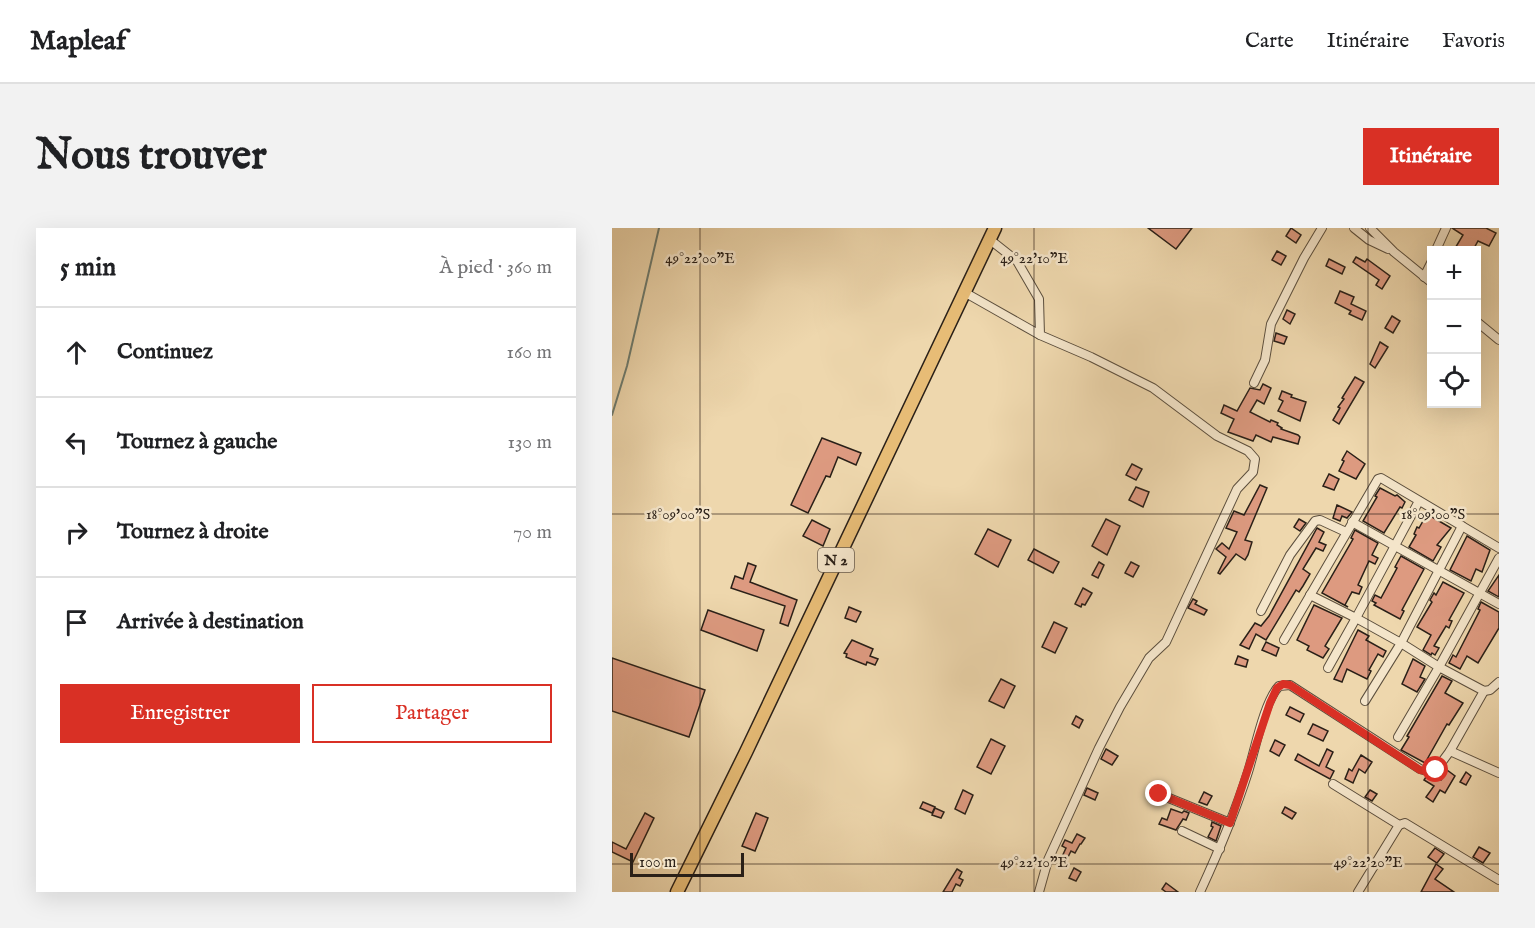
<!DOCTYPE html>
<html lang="fr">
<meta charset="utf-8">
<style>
body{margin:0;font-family:"IM FELL English",serif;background:#f2f2f2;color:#202124}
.controls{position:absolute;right:18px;top:18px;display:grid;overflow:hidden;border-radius:0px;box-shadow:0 6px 24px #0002}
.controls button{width:54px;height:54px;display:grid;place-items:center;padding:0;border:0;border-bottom:2px solid #e0e0e0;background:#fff;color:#202124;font:30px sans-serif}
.scale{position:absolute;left:18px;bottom:15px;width:114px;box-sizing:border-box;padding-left:6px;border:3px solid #2a2018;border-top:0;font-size:16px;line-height:21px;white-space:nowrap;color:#2a2018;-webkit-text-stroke:4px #f4e5ca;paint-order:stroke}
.stop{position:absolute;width:18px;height:18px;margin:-14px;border:4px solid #d93025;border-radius:50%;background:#fff}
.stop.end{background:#d93025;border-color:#fff;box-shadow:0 2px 6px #0008}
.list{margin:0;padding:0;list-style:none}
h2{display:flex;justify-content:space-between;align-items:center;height:78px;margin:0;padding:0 24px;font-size:26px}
h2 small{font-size:20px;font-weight:400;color:#757577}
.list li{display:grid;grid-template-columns:39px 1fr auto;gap:18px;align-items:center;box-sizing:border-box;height:90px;padding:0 24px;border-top:2px solid #e0e0e0}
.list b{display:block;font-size:22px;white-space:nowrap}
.list em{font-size:20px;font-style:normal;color:#757577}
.actions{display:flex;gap:12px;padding:18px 24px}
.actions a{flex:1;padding:14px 0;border:2px solid #d93025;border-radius:0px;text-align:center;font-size:21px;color:#d93025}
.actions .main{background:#d93025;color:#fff}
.icon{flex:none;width:33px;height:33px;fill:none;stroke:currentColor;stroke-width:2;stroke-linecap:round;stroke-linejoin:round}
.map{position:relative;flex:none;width:887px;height:664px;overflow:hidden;border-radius:0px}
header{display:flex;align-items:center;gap:36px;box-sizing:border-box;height:84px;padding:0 30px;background:#fff;border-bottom:2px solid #e0e0e0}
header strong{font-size:28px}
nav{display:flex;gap:33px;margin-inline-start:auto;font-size:21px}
.intro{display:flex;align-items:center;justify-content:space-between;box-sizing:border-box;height:144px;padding:0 36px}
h1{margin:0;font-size:42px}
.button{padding:15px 27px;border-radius:0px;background:#d93025;color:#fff;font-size:21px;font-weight:700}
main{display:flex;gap:36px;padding:0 36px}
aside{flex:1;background:#fff;border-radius:0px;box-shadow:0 6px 24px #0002}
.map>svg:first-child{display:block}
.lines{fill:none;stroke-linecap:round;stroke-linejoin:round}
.stream{stroke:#6d7c70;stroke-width:2}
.building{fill:#dd9a80;stroke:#2a2018;stroke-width:1.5}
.street-casing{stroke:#5b4e3d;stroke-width:10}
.primary-casing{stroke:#2a2018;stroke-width:15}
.street{stroke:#f4e5ca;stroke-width:8}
.primary{stroke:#e7bc76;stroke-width:12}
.route{stroke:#d93025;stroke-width:8}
.ticks{fill:none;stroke:#2a2018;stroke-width:1.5;stroke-opacity:0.45}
.labels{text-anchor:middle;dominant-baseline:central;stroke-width:5;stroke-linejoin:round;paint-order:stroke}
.shield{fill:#f4e5ca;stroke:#675b4d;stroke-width:1.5}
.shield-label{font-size:15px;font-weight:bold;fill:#2a2018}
.ticks-label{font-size:15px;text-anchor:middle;fill:#2a2018;stroke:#f4e5ca;stroke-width:5;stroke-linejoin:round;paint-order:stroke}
</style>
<header>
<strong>Mapleaf</strong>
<nav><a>Carte</a><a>Itinéraire</a><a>Favoris</a></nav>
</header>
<div class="intro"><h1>Nous trouver</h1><a class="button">Itinéraire</a></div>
<main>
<aside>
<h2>5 min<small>À pied · 360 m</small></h2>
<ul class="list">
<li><svg class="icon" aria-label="ahead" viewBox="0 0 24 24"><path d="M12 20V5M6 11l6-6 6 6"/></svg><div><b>Continuez</b></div><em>160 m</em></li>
<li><svg class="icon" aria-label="left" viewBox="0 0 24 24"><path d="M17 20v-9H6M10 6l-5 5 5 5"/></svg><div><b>Tournez à gauche</b></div><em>130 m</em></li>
<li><svg class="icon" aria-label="right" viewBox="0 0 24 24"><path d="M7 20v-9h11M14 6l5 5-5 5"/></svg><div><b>Tournez à droite</b></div><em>70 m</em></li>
<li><svg class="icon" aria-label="arrive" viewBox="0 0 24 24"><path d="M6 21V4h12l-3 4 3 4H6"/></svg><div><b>Arrivée à destination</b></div></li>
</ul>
<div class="actions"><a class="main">Enregistrer</a><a>Partager</a></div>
</aside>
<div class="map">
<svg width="887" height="664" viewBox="0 0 887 664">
<rect width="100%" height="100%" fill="#eed7ad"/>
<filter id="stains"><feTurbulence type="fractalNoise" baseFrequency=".00333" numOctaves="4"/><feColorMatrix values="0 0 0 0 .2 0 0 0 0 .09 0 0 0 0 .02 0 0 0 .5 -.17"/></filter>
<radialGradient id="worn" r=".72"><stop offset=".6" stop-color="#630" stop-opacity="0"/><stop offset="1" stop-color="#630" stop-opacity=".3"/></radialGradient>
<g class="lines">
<path class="stream" d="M0 187 15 138 47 0"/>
</g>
<g class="building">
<path d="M536 0H580L564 21Z"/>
<path d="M679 0 689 7 684 15 674 8Z"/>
<path d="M840 0H874L884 5 877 18 866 13 861 22H842L851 7Z"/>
<path d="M665 23 674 28 669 37 660 32Z"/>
<path d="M744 29 753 34 755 31 778 48 770 61 764 57 767 52 741 34Z"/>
<path d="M717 31 733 39 730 46 714 38Z"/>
<path d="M728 63 742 69 739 76 754 83 750 92 737 86 739 83 723 75Z"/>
<path d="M675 82 683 86 678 96 671 91Z"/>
<path d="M780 88 788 93 781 105 773 100Z"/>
<path d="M664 105 675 109 672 116 662 113Z"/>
<path d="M768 114 776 119 763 140 758 136Z"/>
<path d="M743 149 752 154 727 196 721 192 728 180 726 179 732 171 730 170Z"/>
<path d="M651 156 659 160 652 176 645 172 638 184 658 194 659 192 666 195 665 197 670 200 669 201 686 207 688 209 686 216 661 209 659 214 644 207 641 213 616 204 622 191 609 185 612 177 625 183 638 160 648 162Z"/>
<path d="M670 163 680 167 679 169 694 174 688 193 666 183 671 173 667 171Z"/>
<path d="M210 210 249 225 244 237 226 229 218 249 214 248 196 285 179 277Z"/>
<path d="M735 223 753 236 744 251 727 243 732 233 730 232Z"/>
<path d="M520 236 530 241 524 252 514 247Z"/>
<path d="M717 246 727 251 722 262 711 258Z"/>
<path d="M648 257 655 260 633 312 640 314 636 327 633 332 624 326 608 346 606 345 614 329 604 321 610 315 617 321 625 304 614 300 622 283 632 287Z"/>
<path d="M524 259 537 264 531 279 517 272Z"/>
<path d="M768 260 783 268 785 267 793 274 790 280 788 279 772 305 751 293 765 269 763 268Z"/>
<path d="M725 277 740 284 735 290 730 288 728 293 721 290Z"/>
<path d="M815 286 839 300 825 317 829 319 821 333 797 319 804 307 802 306 805 299 807 300Z"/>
<path d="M494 291 508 298 495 327 480 318Z"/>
<path d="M687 291 694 295 688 303 682 299Z"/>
<path d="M200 292 218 301 211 318 191 308Z"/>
<path d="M705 300 712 304 707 314 714 317 711 323 704 320 691 341 698 346 691 358 687 364 684 362 654 412 644 406 637 421 628 417 643 395 649 398 657 388Z"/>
<path d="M376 301 399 312 386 339 363 326Z"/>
<path d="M743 302 766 315 760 327 766 330 763 336 757 333 746 357 750 359 747 366 740 364 733 377 736 379 710 365 741 311 739 310Z"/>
<path d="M855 308 878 322 870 344 864 341 859 353 838 342Z"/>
<path d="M422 321 447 334 441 345 416 332Z"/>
<path d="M789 328 812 341 790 382 792 383 788 391 762 377 764 375 760 373 763 367 769 370 785 340 783 339Z"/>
<path d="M487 334 492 337 486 350 480 347Z"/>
<path d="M519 334 527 338 521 349 513 345Z"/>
<path d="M136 335 144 338 138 354 185 372 176 398 168 395 173 378 119 360 123 348 131 351Z"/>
<path d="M887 347V369L876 363Z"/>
<path d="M831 354 852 365 837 392 840 393 837 400 834 398 822 418 827 420 823 427 820 425 819 427 811 422 819 407 805 399 820 374 818 372 822 365 824 367Z"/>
<path d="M471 360 480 365 473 377 470 376 469 379 463 376Z"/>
<path d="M581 371 585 373 583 376 595 382 592 387 576 380Z"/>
<path d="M869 374 887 384V400L866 435 855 428 848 441 837 435 841 427 844 429 868 382 866 381Z"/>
<path d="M702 377 730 390 713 418 717 421 711 430 695 422 697 418 685 412Z"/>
<path d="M237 379 249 384 244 394 233 390Z"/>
<path d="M96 382 152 402 145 423 89 402Z"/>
<path d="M442 394 455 400 443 425 430 419Z"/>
<path d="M746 402 757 408 754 412 774 423 771 429 766 426 757 442 759 443 755 451 735 441 730 454 722 451Z"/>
<path d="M240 412 261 421 258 428 266 431 263 437 255 434 254 437 234 429 235 426 232 425Z"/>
<path d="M654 414 667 420 664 428 650 422Z"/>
<path d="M626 428 636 432 634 439 623 436Z"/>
<path d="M0 430 93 462 77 509 0 483Z"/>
<path d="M801 431 813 438 808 449 813 451 805 464 790 456Z"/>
<path d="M830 448 840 453 833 465 851 475 837 497 835 496 813 535 789 522 797 509 795 508Z"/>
<path d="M389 451 403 458 392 480 377 473Z"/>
<path d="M678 479 692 486 688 494 674 487Z"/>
<path d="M464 488 471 492 467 500 460 496Z"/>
<path d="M701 496 716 503 711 513 696 506Z"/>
<path d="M379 511 393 518 379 546 365 539Z"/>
<path d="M663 512 673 517 667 528 658 523Z"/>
<path d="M494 521 506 528 500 537 489 531Z"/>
<path d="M715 521 721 524 714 539 722 543 718 551 683 532 686 526 707 538Z"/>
<path d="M749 527 760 534 753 545 747 541 741 555 733 551 737 541 740 543Z"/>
<path d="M835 542 843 548 833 565 828 562 821 574 814 569 822 558 812 552 814 549 822 548 829 552Z"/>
<path d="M854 544 859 548 854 557 848 554Z"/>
<path d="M475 560 486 565 483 572 472 567Z"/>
<path d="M351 562 361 567 353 586 343 581Z"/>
<path d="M758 562 765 566 760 573 753 569Z"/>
<path d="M592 564 600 568 595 577 587 574Z"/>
<path d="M311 574 323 579 320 585 308 580Z"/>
<path d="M673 579 684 585 680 591 670 585Z"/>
<path d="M323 580 332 584 329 590 320 587Z"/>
<path d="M559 581 570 585 572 583 577 585 574 592 571 591 564 602 547 596 550 590 555 592Z"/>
<path d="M33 585 42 590 21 634 0 624V614L14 621Z"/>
<path d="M144 585 156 590 143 623 130 618Z"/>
<path d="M600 594 609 598 604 613 596 609 601 599 599 598Z"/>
<path d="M465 606 473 610 469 616H468L463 625 459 623 452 637 447 635 454 620 450 618 453 612 460 615Z"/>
<path d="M867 619 878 625 871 635 861 629Z"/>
<path d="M823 620 832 626 825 635 816 629Z"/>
<path d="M824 636 831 641 823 651 842 664H809Z"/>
<path d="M462 640 469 644 464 653 457 650Z"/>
<path d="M345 641 350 644 347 650 351 652 348 658 344 656 340 664H331Z"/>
<path d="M554 655 566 664H554L550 661Z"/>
</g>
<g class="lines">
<g class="street-casing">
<g id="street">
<path d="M742 0 757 12 776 21"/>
<path d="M758 0 782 24 820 55"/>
<path d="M377 11 405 33 427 71 428 107 479 129 541 160 605 208 636 223 643 231 641 244 625 261 554 414 537 430 508 479 487 520 436 632 427 664"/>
<path d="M824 22 834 0"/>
<path d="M812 49 820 33"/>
<path d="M352 64 428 107"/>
<path d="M864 93 887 112"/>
<path d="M642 155 653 132 659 96 692 30 710 0"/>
<path d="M740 294 887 376"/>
<path d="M698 367 744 390 807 273"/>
<path d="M649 383 678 327 703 293 708 292 734 304"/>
<path d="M672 412 766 251 769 250 887 320"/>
<path d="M716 440 744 390 789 415 850 298"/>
<path d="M753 473 789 415 827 439 887 330"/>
<path d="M786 509 827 439 872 463 878 462 887 454"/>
<path d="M838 523 887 545"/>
<path d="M721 556 787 597 793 595 887 652"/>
<path d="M547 566 618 595"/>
<path d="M570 603 608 621"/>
<path d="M588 664C606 625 623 585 636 544 643 522 652 474 667 458L678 457 808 541 815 543 824 542 838 523 872 463"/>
<path d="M746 664 787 597"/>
</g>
</g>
<g class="primary-casing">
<path id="primary" d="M65 664 134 524 383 0"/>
</g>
<use href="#street" class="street"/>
<use href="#primary" class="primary"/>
</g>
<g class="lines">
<path class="route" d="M547 566 618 595 658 475 665 460 671 456 678 457 808 542 815 543 824 542"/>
</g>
<path class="ticks" d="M88 0V664M422 0V664M756 0V664M0 286H887M0 636H887"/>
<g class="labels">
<rect class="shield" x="206" y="320" width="36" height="24" rx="4.5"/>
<g class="shield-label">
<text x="224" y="332">N 2</text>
</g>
</g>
<g class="ticks-label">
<text x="88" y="35">49°22'00"E</text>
<text x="422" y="35">49°22'10"E</text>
<text x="66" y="291">18°09'00"S</text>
<text x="821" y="291">18°09'00"S</text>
<text x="422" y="639">49°22'10"E</text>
<text x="756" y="639">49°22'20"E</text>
</g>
<rect width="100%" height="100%" filter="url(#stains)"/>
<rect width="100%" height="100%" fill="url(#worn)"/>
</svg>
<div class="controls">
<button>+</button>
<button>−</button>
<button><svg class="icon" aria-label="locate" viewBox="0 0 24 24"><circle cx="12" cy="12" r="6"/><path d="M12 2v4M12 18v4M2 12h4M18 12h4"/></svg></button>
</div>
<div class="scale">100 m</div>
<div class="stop" style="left:824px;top:542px"></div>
<div class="stop end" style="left:547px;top:566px"></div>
</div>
</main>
